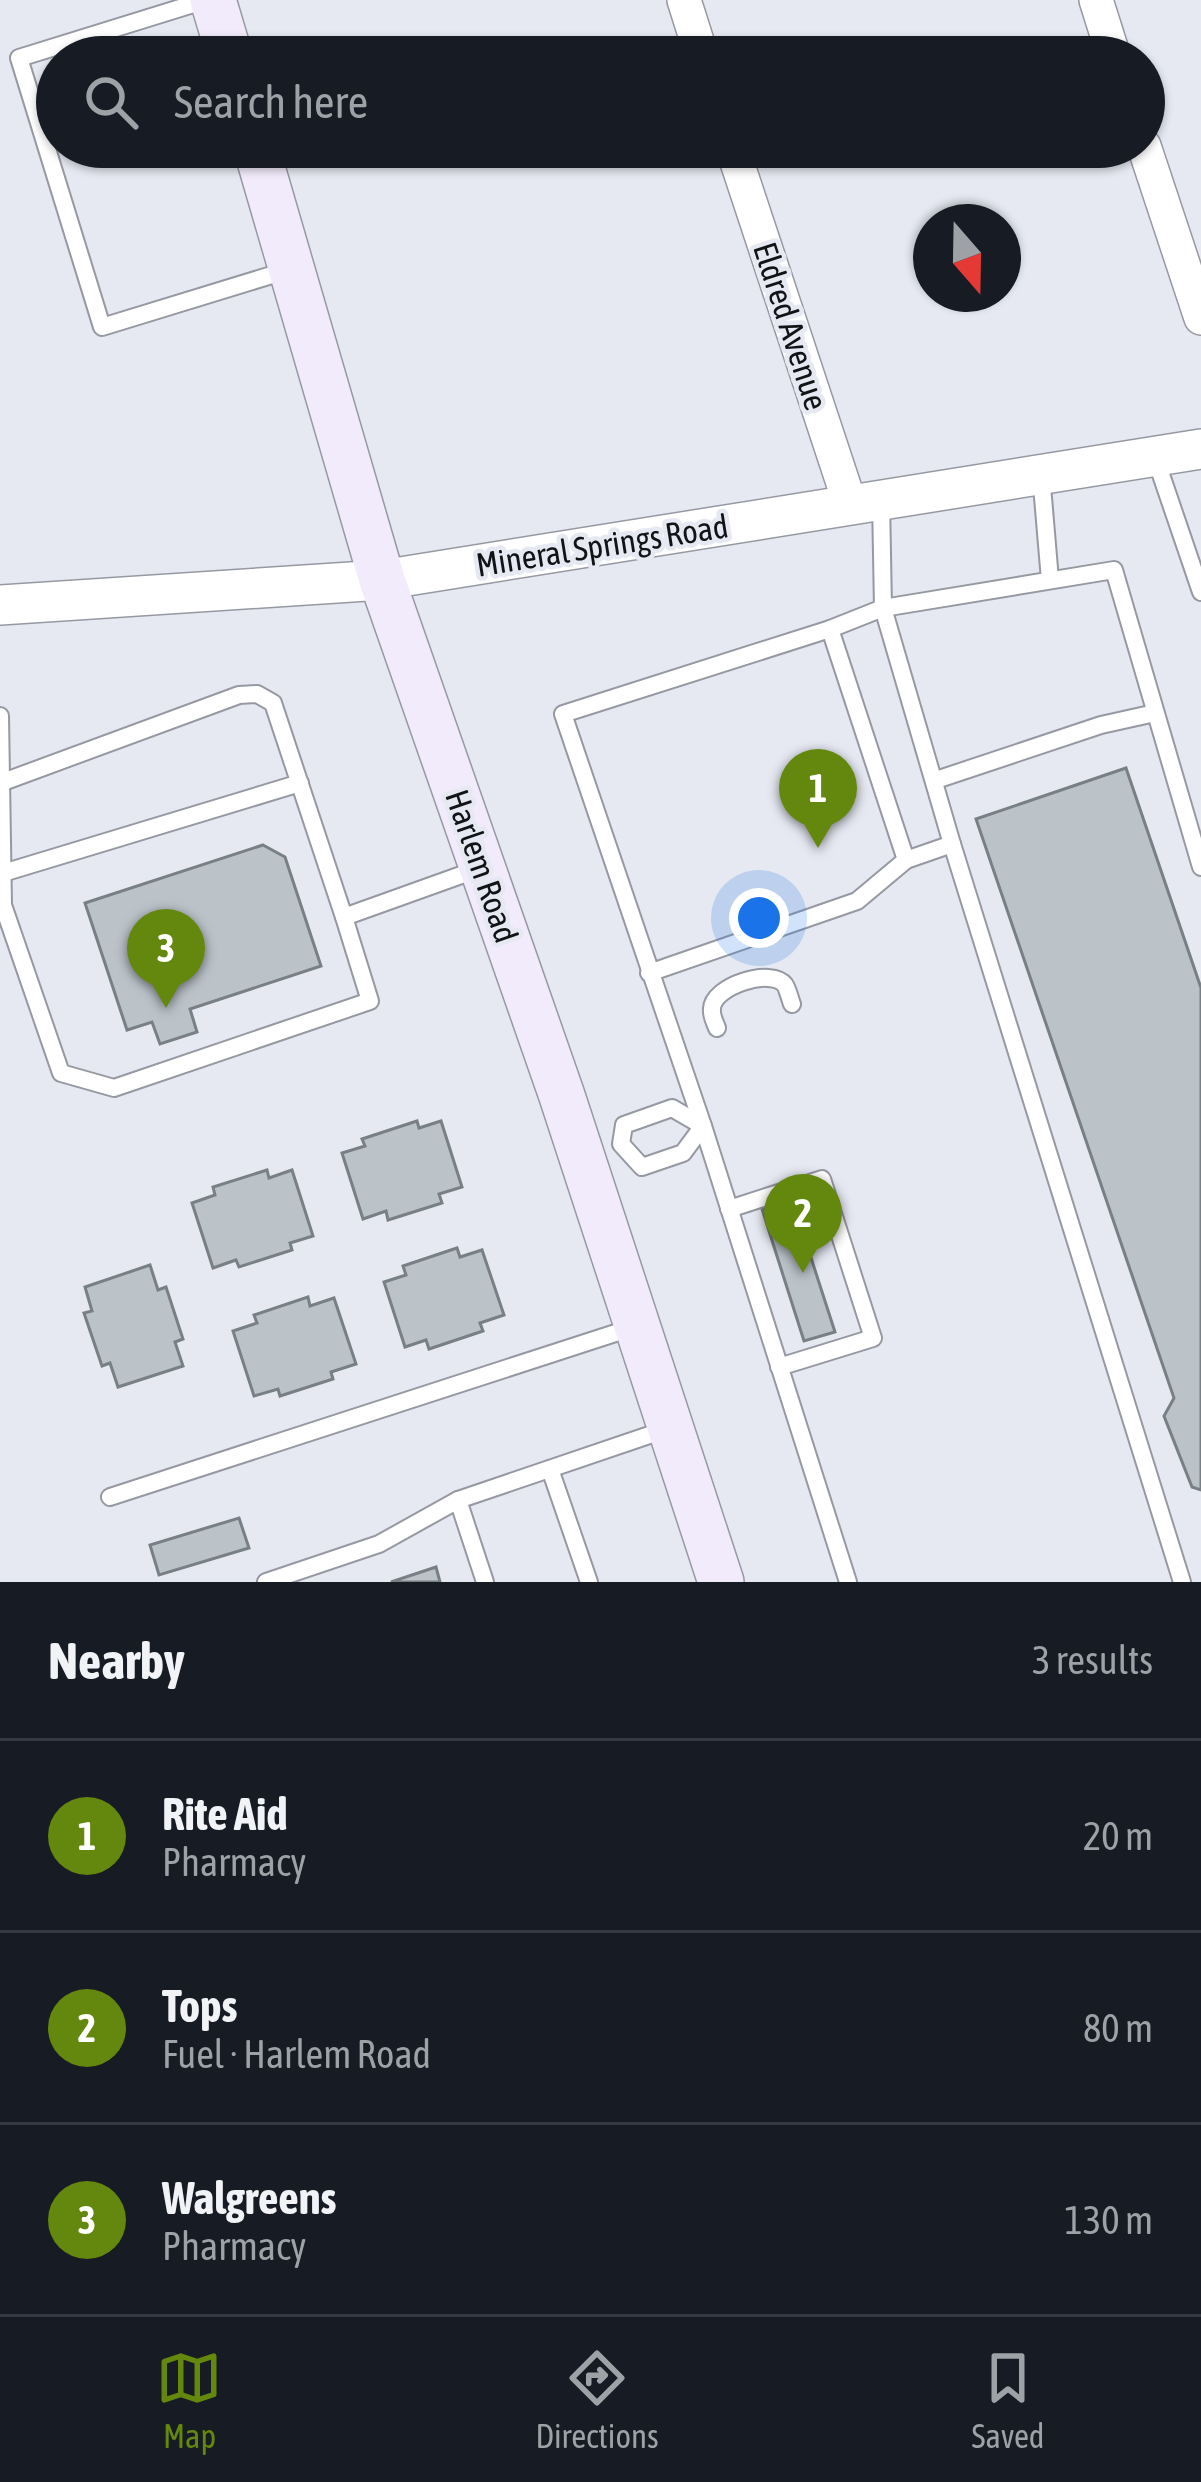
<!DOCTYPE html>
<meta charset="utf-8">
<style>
body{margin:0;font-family:"Asap Condensed",sans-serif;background:#20242c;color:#f1f3f6}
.compass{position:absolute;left:913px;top:204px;width:108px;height:108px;border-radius:50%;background:#171b24;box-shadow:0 3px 9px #0004;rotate:160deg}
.you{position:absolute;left:759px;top:918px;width:42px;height:42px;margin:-30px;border:9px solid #fff;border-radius:50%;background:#1a73e8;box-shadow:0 0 0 18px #1a73e833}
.badge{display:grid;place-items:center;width:78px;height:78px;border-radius:50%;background:#63880d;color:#fff;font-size:39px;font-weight:700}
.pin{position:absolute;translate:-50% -99px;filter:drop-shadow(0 3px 6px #0008)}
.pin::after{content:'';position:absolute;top:63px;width:42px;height:36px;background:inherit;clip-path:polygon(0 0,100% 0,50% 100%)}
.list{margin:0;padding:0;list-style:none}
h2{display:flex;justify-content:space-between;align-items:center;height:156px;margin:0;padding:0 48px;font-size:51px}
h2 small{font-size:39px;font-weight:400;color:#9ea1a6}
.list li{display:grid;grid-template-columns:78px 1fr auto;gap:36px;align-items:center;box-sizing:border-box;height:192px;padding:0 48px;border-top:3px solid #363941}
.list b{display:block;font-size:45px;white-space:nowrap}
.list p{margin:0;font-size:39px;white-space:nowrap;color:#9ea1a6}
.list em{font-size:39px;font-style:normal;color:#9ea1a6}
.icon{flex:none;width:66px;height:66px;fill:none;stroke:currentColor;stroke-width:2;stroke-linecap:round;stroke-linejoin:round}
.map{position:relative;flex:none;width:1201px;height:1582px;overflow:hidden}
.search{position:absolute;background:#171b24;box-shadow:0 3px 9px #0004;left:36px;right:36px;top:36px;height:132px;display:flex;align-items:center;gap:30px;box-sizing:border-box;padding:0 42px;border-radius:66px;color:#9ea1a6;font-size:45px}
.sheet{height:732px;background:#171b24}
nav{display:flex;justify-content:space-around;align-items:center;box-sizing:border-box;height:168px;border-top:3px solid #363941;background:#171b24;font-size:33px;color:#9ea1a6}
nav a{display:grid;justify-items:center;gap:6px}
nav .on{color:#63880d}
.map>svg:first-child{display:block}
.building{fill:#bbc3c9;stroke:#788085;stroke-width:3}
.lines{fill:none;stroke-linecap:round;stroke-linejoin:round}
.service-casing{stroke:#9699a1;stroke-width:20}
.minor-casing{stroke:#9699a1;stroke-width:36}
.tertiary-casing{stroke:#9699a1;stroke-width:42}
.secondary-casing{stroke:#9699a1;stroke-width:48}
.service{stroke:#fff;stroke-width:16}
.minor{stroke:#fff;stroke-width:33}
.tertiary{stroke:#fff;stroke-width:39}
.secondary{stroke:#f2ebfc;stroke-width:45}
.labels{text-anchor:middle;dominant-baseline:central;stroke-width:9;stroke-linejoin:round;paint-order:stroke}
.street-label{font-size:33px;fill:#121316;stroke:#e6e9f2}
</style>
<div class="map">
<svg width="1201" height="1582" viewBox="0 0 1201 1582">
<rect width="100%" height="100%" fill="#e6e9f2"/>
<g class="building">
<path d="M1126 768 1201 988V1490L1192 1487 1164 1416 1174 1398 976 819Z"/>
<path d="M263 845 285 857 321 966 190 1009 197 1032 160 1044 152 1022 127 1030 85 903Z"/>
<path d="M417 1121 419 1128 441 1121 462 1187 439 1194 442 1203 388 1220 386 1211 363 1219 342 1153 365 1146 362 1139Z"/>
<path d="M267 1170 269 1178 292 1170 313 1236 290 1243 292 1250 239 1267 236 1260 213 1268 192 1203 215 1195 213 1187Z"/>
<path d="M792 1199 835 1332 804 1341 762 1209Z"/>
<path d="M457 1248 460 1257 482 1250 504 1315 480 1323 483 1331 429 1349 426 1340 405 1347 384 1282 406 1275 403 1266Z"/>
<path d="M150 1265 158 1290 166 1287 183 1339 175 1342 183 1366 118 1387 110 1363 102 1366 84 1313 92 1311 85 1287Z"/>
<path d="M308 1297 310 1306 334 1298 356 1364 331 1372 333 1379 280 1396 278 1389 254 1396 233 1331 257 1323 254 1315Z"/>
<path d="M239 1518 249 1548 159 1575 150 1545Z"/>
<path d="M436 1567 440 1582H391Z"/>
</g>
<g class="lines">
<g class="service-casing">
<g id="service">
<path d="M206 0 19 58 102 327 288 270"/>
<path d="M1155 457 1201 592"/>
<path d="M1041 474 1050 580"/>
<path d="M830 629 906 860"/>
<path d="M0 716 3 905 61 1073 114 1088 370 1001 344 917 478 869"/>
<path d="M936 780 1101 725 1155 713"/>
<path d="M3 782 239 695 257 694 273 703 344 917"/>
<path d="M952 844 1182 1582"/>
<path d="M3 873 300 783"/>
<path d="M649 973 857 901 906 860 952 844 883 608 881 500"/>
<path d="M717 1028C715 1022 711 1016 712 1009 712 986 772 967 785 985 787 987 791 1002 792 1004"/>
<path d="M672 1108 703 1126 683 1153 642 1167 621 1144 624 1125Z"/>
<path d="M729 1209 822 1179 873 1338 779 1367"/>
<path d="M550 1469 589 1582"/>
<path d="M110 1497 634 1327"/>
<path d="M458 1500 485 1582"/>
<path d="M266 1582 379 1544 458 1500 670 1428"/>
<path d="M848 1582 703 1126 563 714 830 629 883 608 1114 570 1201 867"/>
</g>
</g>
<g class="minor-casing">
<g id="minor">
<path d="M684 0 702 57"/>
<path d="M1096 0 1114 57"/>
<path d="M1144 146 1201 318"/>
<path d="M732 147 850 504"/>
</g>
</g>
<g class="tertiary-casing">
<path id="tertiary" d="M0 605 382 580 1201 449"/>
</g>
<g class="secondary-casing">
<g id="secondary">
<path d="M213 0 230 57"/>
<path d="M256 147 382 580 562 1096 721 1582"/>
</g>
</g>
<use href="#service" class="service"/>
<use href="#minor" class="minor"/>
<use href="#tertiary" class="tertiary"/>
<use href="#secondary" class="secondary"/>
</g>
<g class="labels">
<g class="street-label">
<text transform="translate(791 326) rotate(72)">Eldred Avenue</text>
<text transform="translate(602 545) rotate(-9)">Mineral Springs Road</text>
<text transform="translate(482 866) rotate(71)">Harlem Road</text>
</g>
</g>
</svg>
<svg class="compass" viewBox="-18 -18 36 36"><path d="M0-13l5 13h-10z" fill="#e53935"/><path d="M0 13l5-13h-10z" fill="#9ea1a6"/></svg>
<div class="you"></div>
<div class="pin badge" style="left:818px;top:848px">1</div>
<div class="pin badge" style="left:803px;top:1273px">2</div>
<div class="pin badge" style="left:166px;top:1008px">3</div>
<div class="search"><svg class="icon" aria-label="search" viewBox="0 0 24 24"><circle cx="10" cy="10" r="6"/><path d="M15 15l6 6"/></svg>Search here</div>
</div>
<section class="sheet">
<h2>Nearby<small>3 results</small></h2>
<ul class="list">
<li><span class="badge">1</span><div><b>Rite Aid</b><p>Pharmacy</p></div><em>20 m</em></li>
<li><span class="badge">2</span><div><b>Tops</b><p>Fuel · Harlem Road</p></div><em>80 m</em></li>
<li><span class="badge">3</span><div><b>Walgreens</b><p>Pharmacy</p></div><em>130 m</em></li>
</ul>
</section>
<nav>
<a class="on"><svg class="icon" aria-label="map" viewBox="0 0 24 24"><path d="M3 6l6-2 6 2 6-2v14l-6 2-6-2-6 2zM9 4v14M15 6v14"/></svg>Map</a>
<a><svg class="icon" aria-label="directions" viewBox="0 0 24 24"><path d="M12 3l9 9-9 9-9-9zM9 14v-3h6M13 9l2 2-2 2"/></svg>Directions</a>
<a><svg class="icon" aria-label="saved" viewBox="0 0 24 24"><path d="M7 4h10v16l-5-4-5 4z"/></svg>Saved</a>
</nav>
